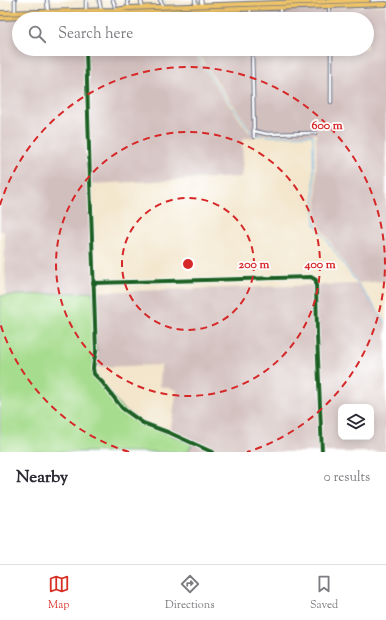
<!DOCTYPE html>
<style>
body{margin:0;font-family:"Sorts Mill Goudy",serif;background:#f7f7f7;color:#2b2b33}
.controls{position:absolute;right:12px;bottom:12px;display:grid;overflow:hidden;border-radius:8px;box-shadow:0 2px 10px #0003}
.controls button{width:36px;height:36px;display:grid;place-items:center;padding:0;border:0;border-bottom:1px solid #e1e1e2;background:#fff;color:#2b2b33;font:20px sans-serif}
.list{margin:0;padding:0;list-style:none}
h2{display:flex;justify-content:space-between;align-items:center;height:52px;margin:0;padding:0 16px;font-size:17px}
h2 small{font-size:13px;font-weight:400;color:#7c7c81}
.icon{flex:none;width:22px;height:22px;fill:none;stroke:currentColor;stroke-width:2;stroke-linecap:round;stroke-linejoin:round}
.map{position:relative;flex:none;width:386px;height:452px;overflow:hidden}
.search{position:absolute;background:#fff;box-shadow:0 2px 10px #0003;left:12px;right:12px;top:12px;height:44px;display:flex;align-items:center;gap:10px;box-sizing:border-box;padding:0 14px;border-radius:22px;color:#7c7c81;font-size:15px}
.sheet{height:112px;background:#fff}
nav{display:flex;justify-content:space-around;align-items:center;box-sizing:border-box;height:56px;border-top:1px solid #e1e1e2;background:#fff;font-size:11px;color:#7c7c81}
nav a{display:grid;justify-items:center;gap:2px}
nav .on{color:#d93025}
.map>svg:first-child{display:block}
.industrial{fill:#d1bfbd;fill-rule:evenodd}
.green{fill:#a6dc8d;stroke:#608676}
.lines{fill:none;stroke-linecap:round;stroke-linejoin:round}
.stream{stroke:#72b6e8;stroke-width:1}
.minor-casing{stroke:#676f84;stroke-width:4.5}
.highway-casing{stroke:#676f84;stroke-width:6}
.minor{stroke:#fff;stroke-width:2.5}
.highway{stroke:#efc469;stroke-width:4}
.cycleway-casing{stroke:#fff;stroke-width:6}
.cycleway{stroke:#1b5e20;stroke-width:4}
.ring{fill:none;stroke:#d62828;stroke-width:2;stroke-dasharray:7 5}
.centre{fill:#d62828;stroke:#fff;stroke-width:2}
.ring-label{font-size:12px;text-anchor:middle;font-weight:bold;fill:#d62828;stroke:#fff;stroke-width:3.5;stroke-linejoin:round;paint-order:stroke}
</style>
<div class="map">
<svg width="386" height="452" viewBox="0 0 386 452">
<rect width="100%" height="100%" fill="#fff"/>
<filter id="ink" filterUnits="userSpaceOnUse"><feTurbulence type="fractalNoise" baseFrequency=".025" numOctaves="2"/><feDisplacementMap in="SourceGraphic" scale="8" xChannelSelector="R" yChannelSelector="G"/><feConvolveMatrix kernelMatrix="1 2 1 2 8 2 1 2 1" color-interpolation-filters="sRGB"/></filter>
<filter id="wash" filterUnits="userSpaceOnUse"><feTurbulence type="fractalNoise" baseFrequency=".012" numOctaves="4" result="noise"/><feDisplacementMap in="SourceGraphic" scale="16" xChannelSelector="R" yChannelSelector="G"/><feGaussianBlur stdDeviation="0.9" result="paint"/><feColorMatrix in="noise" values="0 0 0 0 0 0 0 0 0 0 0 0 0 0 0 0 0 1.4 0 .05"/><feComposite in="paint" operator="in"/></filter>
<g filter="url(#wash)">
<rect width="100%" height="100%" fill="#f3e6cc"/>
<g class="industrial">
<path d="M386 5V281L358 283 317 222 316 134H254L209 70 196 49H367V19H178L176 16 177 14Z"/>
<path d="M167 12 171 19H19V49H191L212 81 248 131 254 134V137L242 139 243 168 241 177 90 184 94 292 358 284 386 322V452H188L192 444 170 433 177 390 160 386 161 365 97 367 94 292 6 296 4 231H0V18ZM341 407H371V437H341Z"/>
</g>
<path class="green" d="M94 292 96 352 94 361V374L122 408 143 423 158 429 192 444 188 452H0V296Z"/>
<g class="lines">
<g class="stream">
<path d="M163 0 166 5"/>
<path d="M170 15 173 19"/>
<path d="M193 49 213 80 253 134"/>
<path d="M256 135 271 136 313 135 315 224 358 284 386 322"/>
</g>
</g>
</g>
<g filter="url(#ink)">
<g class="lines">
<g class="minor-casing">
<g id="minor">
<path d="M15 0V12"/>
<path d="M47 0 48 11"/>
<path d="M86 0V10"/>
<path d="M99 0 101 10"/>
<path d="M113 0 116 10"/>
<path d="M127 0 129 8"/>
<path d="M141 0 142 7"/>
<path d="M160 0 164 7"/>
<path d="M195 0 196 6"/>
<path d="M201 0 202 6"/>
<path d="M329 6 330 19"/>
<path d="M250 8 251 19"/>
<path d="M280 8V19"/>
<path d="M86 49 90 181 96 352 94 361 93 368 94 374 102 382 122 408 143 423 170 433 212 452"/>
<path d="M252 49 254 137"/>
<path d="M331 49V102"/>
<path d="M254 131 267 134 315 133"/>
<path d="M93 283 311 277 316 280 317 336 322 452"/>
</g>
</g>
<g class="highway-casing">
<g id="highway">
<path d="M0 13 116 10 129 8 368 0"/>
<path d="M0 18 124 13 386 4"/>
</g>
</g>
<use href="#minor" class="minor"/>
<use href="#highway" class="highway"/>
<g class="cycleway-casing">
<g id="cycleway">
<path d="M86 49 90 181 96 352 94 361 93 368 94 374 102 382 122 408 143 423 170 433 212 452"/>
<path d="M93 283 311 277 316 280 317 336 322 452"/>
</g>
</g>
<use href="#cycleway" class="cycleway"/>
</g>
</g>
<g class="ring">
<circle cx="188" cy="264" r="66"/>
<circle cx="188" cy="264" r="132"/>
<path d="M129 452A197 197 0 0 1 0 323M0 205A197 197 0 1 1 247 452"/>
</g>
<circle cx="188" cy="264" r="6" class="centre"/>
<g class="ring-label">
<text x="327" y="129">600 m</text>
<text x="254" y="268">200 m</text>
<text x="320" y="268">400 m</text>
</g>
</svg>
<div class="controls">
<button><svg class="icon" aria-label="layers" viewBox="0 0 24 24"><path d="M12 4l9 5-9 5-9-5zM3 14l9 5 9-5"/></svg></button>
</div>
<div class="search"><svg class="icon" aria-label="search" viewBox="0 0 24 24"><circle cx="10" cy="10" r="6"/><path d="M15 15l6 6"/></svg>Search here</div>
</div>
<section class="sheet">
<h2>Nearby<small>0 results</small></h2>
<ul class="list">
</ul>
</section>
<nav>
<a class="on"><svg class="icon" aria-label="map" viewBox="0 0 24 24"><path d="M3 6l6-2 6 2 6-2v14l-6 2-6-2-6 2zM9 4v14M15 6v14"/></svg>Map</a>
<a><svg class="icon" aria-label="directions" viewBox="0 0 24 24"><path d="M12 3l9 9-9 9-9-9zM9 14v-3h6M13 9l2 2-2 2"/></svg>Directions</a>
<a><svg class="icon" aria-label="saved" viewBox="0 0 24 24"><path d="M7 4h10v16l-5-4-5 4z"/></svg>Saved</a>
</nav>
